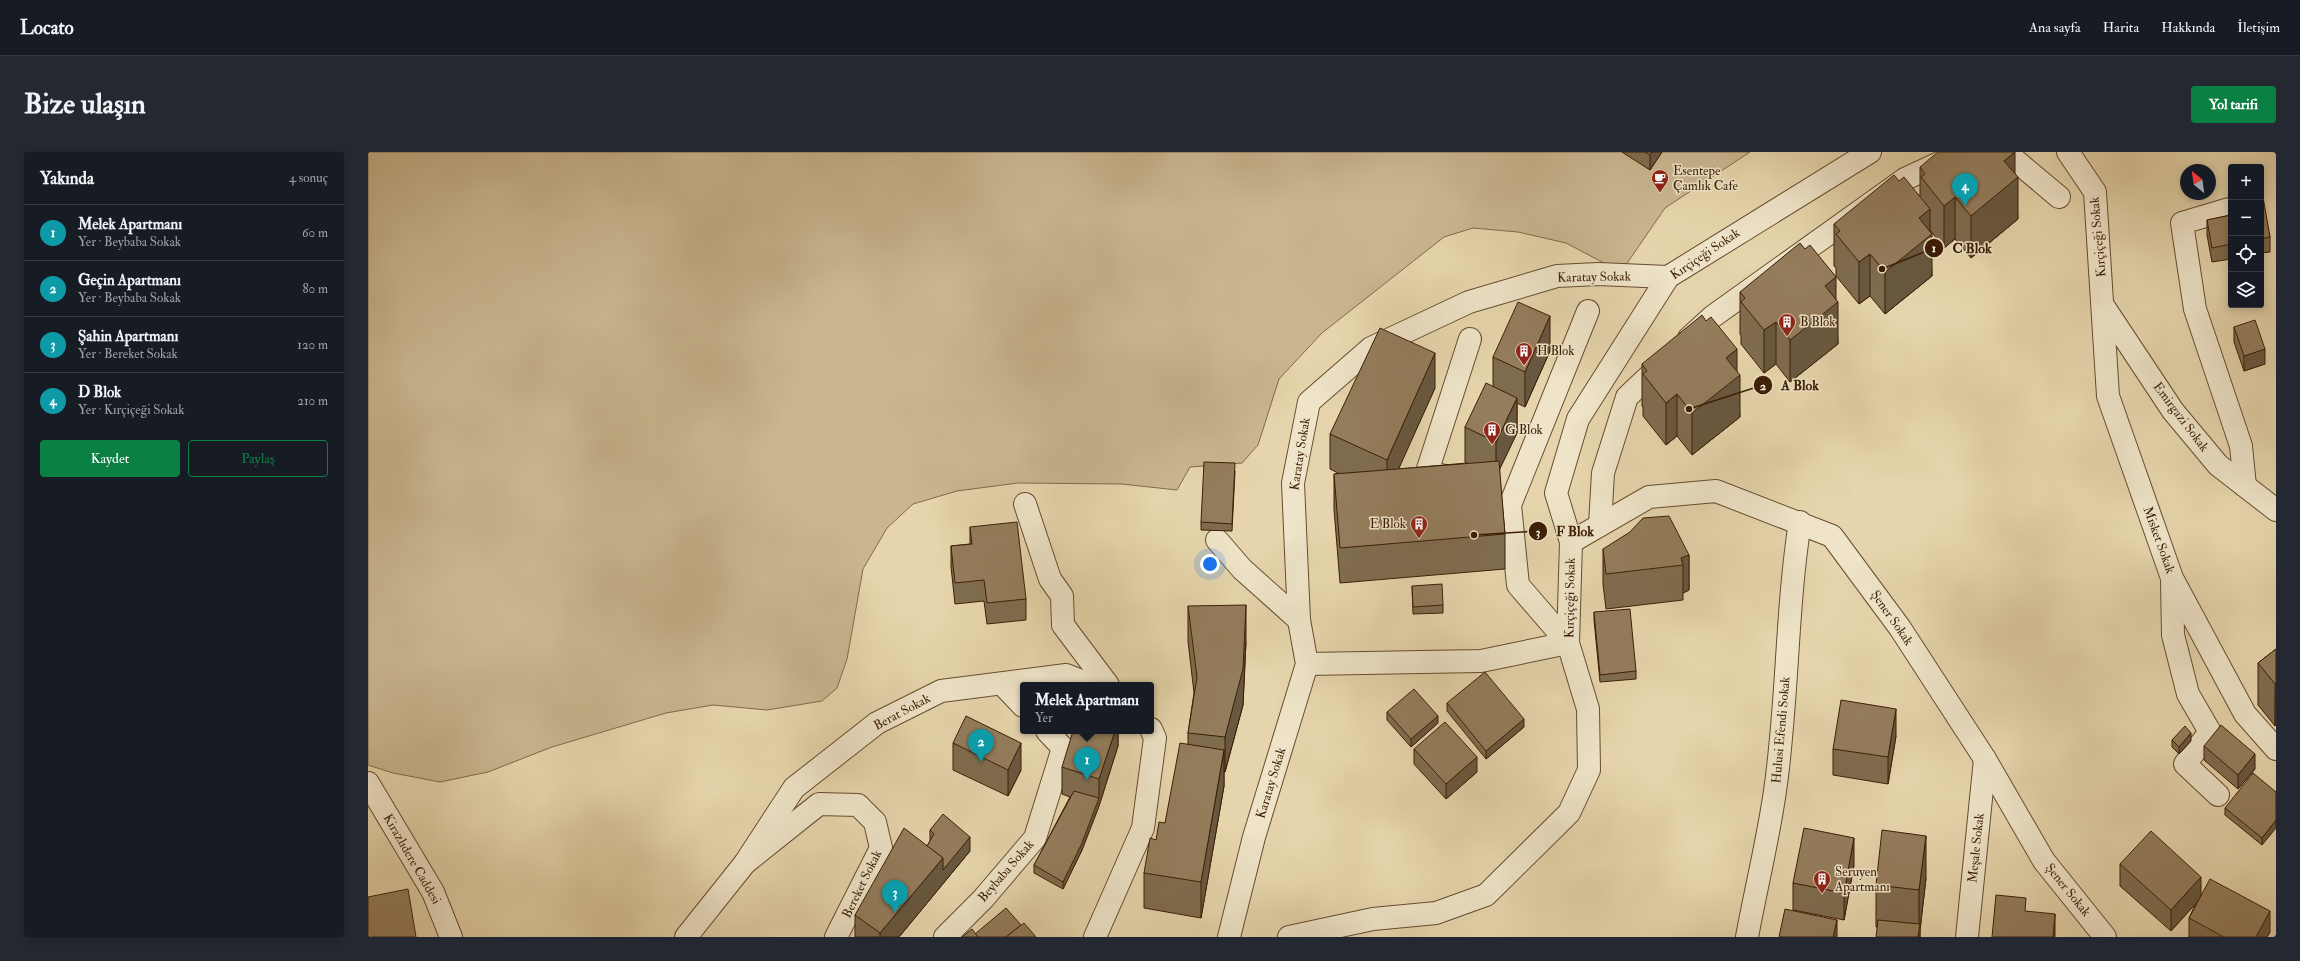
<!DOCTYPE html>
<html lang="tr">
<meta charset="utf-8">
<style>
body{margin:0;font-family:"IM FELL Double Pica",serif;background:#242831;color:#f1f3f6}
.controls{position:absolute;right:12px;top:12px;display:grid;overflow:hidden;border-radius:4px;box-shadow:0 2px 10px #0003}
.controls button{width:36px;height:36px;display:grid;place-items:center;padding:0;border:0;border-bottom:1px solid #363941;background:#171b24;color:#f1f3f6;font:20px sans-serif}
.compass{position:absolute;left:1812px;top:12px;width:36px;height:36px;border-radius:50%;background:#171b24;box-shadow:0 2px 10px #0003;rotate:331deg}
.you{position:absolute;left:842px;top:412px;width:14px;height:14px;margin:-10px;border:3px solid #fff;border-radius:50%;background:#1a73e8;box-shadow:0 0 0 6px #1a73e833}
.badge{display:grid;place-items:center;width:26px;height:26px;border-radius:50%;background:#0b8043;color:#fff;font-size:13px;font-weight:700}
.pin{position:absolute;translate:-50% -33px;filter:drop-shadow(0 1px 2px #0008)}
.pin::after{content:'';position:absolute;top:21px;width:14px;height:12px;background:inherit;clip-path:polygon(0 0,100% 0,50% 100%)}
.popup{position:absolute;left:652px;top:530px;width:134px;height:52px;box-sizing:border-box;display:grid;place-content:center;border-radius:4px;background:#171b24;filter:drop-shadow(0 1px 3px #0005);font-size:13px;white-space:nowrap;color:#9ea1a6}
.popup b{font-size:15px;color:#f1f3f6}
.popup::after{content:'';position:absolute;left:50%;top:100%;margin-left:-8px;border:8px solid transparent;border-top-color:#171b24}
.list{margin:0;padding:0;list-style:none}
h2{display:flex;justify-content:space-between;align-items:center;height:52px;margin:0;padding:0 16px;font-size:17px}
h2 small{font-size:13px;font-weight:400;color:#9ea1a6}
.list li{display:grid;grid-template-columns:26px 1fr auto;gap:12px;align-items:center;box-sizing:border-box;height:56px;padding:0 16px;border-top:1px solid #363941}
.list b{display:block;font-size:15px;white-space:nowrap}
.list p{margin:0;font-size:13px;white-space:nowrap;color:#9ea1a6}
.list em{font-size:13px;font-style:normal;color:#9ea1a6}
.actions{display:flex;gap:8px;padding:12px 16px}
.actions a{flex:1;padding:9px 0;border:1px solid #0b8043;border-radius:4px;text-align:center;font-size:14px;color:#0b8043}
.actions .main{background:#0b8043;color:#fff}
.icon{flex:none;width:22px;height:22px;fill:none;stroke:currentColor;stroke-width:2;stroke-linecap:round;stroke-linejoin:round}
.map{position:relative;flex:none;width:1908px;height:785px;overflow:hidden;border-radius:4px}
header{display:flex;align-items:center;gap:24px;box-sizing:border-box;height:56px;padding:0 20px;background:#171b24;border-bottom:1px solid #363941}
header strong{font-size:19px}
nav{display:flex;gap:22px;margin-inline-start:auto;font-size:14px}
.intro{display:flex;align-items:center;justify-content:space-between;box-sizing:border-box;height:96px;padding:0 24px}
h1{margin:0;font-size:28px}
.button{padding:10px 18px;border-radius:4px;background:#0b8043;color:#fff;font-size:14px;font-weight:700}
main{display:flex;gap:24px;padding:0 24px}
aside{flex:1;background:#171b24;border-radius:4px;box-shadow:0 2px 10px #0003}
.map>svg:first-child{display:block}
.green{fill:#c9b690;stroke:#826a4a}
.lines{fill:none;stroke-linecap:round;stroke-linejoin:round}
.minor-casing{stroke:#664c2f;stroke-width:24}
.minor{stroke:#efe4c9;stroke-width:22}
.wall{fill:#7f6c4f;stroke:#3c1e05}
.shaded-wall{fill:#685840;stroke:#3c1e05}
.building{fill:#947d5c;stroke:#3c1e05}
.labels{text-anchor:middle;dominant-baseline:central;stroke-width:3;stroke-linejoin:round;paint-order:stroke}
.poi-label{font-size:13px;fill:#3c1e05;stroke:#efe4c9;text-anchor:start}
.street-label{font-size:13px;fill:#3c1e05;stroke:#efe4c9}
.leader{fill:none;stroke:#3c1e05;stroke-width:1.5}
.callout-dot{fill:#3c1e05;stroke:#efe4c9;stroke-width:1.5}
.mark-label{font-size:12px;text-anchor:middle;font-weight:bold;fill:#fff}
.callout-label{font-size:14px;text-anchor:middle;font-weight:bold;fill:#3c1e05;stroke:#efe4c9;stroke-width:3;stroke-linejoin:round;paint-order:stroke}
</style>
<header>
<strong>Locato</strong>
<nav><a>Ana sayfa</a><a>Harita</a><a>Hakkında</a><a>İletişim</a></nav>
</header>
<div class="intro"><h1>Bize ulaşın</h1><a class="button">Yol tarifi</a></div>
<main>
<aside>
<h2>Yakında<small>4 sonuç</small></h2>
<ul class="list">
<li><span class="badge" style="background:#0f9aa8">1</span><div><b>Melek Apartmanı</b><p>Yer · Beybaba Sokak</p></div><em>60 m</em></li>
<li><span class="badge" style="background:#0f9aa8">2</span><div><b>Geçin Apartmanı</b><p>Yer · Beybaba Sokak</p></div><em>80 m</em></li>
<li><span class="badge" style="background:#0f9aa8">3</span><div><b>Şahin Apartmanı</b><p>Yer · Bereket Sokak</p></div><em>120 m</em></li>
<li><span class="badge" style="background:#0f9aa8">4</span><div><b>D Blok</b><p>Yer · Kırçiçeği Sokak</p></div><em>210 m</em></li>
</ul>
<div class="actions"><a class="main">Kaydet</a><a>Paylaş</a></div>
</aside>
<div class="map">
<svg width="1908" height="785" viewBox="0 0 1908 785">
<rect width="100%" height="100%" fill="#e6d5ac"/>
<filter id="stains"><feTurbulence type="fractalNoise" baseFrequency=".005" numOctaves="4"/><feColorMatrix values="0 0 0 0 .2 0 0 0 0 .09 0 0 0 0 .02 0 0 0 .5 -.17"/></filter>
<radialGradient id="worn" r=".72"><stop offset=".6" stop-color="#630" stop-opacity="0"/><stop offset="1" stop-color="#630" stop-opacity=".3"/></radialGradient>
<path class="green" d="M0 0H1382L1297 56 1253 120 1198 91 1150 80 1105 76 1076 85 954 181 911 227 890 293 874 311 822 315 809 338 754 332 650 331 589 339 545 352 519 376 495 417 479 507 469 536 454 549 399 558 345 553 298 561 184 595 120 620 72 630 25 621 0 613Z"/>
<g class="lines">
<g class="minor-casing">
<g id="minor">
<path d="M1615 0 1641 3 1691 45"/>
<path d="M1700 0 1727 40 1740 244 1804 426 1877 562 1908 597"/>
<path d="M1861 57 1814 71 1827 157 1873 294 1877 334"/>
<path d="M1736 155 1805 259 1850 313 1908 358"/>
<path d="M1321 186 1344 165 1537 27 1595 0"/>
<path d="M1081 325 1059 320 1102 187"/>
<path d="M657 352 682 427 694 444 695 473 740 533"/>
<path d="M1232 373 1235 321 1259 245 1295 211"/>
<path d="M849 388 874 417 931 468"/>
<path d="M1203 390 1281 345 1348 339 1464 384 1532 476 1617 607 1676 709 1737 785"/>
<path d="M1804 429 1805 483 1820 542 1842 580 1817 612 1850 643"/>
<path d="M939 512 1113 509 1200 491 1150 433 1142 353 1220 159"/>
<path d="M635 533 655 554"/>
<path d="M0 631 65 740 83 785"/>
<path d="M377 711 426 636 509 571 573 539 698 523 723 533"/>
<path d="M318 785 377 711 451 652 490 653 507 670 513 696 468 785"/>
<path d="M577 785 615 747 667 686 695 596 679 579"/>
<path d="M727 785 775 676 787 586 783 577"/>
<path d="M861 785 886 685 939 512 931 468 925 331 941 250 1003 196 1101 150 1189 124 1230 122 1300 125"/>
<path d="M921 785 1005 767 1068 761 1118 743 1201 661 1221 618 1220 557 1200 491 1203 390 1188 341 1210 267 1300 125 1502 0"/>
<path d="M1379 785C1388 736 1400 688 1407 639 1420 550 1418 459 1432 370"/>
<path d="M1599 785 1617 607"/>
</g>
</g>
<use href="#minor" class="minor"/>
</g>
<g class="wall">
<path d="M1254 0H1294L1282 18Z"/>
<path d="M1552 15 1647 23 1650 67 1603 106 1587 87 1576 96 1562 78 1564 124 1517 162 1502 144 1491 152 1468 124V116L1466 114V72L1531 29 1552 44Z"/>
<path d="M1893 46 1902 85V100L1893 101Z"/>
<path d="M1863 63V107L1844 110 1839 83V68Z"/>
<path d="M1861 119H1863V134L1861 127Z"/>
<path d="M1372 140 1468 147 1470 192 1422 230 1408 212 1396 221 1373 192V184L1372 182Z"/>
<path d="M1866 175 1897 212 1876 219 1866 190Z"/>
<path d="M1182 199 1157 255 1149 251V281L1131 317 1137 382V417L972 431 966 357V322H972L962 317V282L1067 236 1030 317 1099 311 1097 310V275L1125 235V205Z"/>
<path d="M1274 212 1369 219 1372 265 1324 303 1309 284 1298 293 1275 264V255L1274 254Z"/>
<path d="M867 319 864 379 833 378V370Z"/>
<path d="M602 375 658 447V468L619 472 616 449 587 452 583 415V394L602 392Z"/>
<path d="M1235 397 1321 403V438L1315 441V448L1238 457 1235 432Z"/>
<path d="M1044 434 1075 453V461L1045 462Z"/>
<path d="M820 454 878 489 875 553 857 620H856V634L833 766 776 756V721L788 688 797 671 820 592V581L826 541 820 489Z"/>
<path d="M1226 460 1268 519V527L1232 530 1226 468Z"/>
<path d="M1908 497 1907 574 1890 553V511Z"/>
<path d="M1079 551 1156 575 1118 607 1079 559Z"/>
<path d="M1019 560 1070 571 1043 595 1019 568Z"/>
<path d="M750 579V594L731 654 714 698 695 737 666 721V713L702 645 694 642V615Z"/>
<path d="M1528 584 1520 632 1465 623V597Z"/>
<path d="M1804 588 1823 589 1811 602 1804 595Z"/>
<path d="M585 591 653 618 640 644 585 618Z"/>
<path d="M1836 594 1887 617 1870 637 1836 608Z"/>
<path d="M1046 597 1109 620 1078 647 1046 612Z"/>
<path d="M1908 640 1894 693 1857 663V656Z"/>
<path d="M562 678 602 699 531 785H487V763L559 694 562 689Z"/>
<path d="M1752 712 1833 743 1902 780 1899 785H1821V766L1828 751 1803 779 1752 734Z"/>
<path d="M1486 713 1476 768 1425 758V731Z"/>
<path d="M1558 726 1552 778V785L1508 775V733Z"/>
</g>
<g class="shaded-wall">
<path d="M1284 0H1294L1282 18V3Z"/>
<path d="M1647 0V27L1650 25V67L1603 106V64L1636 9Z"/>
<path d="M1587 45V87L1576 96V54Z"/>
<path d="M1562 57V84L1564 82V124L1517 162V120L1551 66Z"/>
<path d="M1502 102V144L1491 152V110Z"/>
<path d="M1468 125V152L1470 150V192L1422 230V188L1457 134Z"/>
<path d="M1182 164V199L1157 255V220Z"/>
<path d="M1408 170V212L1396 221V178Z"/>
<path d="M1369 197V225L1372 223V265L1324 303V261L1358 206Z"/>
<path d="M1897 197V212L1876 219V204Z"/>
<path d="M1067 201V236L1019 343V308Z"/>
<path d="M1309 242V284L1298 293V251Z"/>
<path d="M1149 246V281L1128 325V290Z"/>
<path d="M1321 403V438L1315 441V413L1313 406Z"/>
<path d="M878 453V489L875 553 857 620V585Z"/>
<path d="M1908 531V573L1907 574V532Z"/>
<path d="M1528 557V584L1520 632V605Z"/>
<path d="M1070 564V571L1043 595V587Z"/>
<path d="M1156 567V575L1118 607V599Z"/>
<path d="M747 579H750V594L731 654 714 698 695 737V730L731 646V627Z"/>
<path d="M1823 581V589L1811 602V595Z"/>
<path d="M653 591V618L640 644V618Z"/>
<path d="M856 598V634L833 766V730Z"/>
<path d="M1887 602V617L1870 637V623Z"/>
<path d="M1109 605V620L1078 647V632Z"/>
<path d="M1908 668V676L1894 693V686Z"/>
<path d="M1558 684V726L1552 778V785H1550L1551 773V738Z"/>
<path d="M602 685V699L531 785H512V781L575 706Z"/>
<path d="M1486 686V713L1476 768V741Z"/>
<path d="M1833 725V746L1803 779V758Z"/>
<path d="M1902 759V780L1899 785H1888Z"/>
<path d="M1687 762V785H1685Z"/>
<path d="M1469 768V785H1465Z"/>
</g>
<g class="building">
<path d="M1277 0H1284L1282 3Z"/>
<path d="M1570 0H1647L1636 9 1650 25 1603 64 1587 45 1576 54 1553 25 1557 22 1552 15Z"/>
<path d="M1526 23 1531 29 1536 25 1562 57 1551 66 1564 82 1517 120 1502 102 1491 110 1468 82 1472 79 1466 72Z"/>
<path d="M1895 45 1902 85 1893 87V46Z"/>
<path d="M1863 63V92L1844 96 1839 68Z"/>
<path d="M1432 91 1437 97 1442 93 1468 125 1457 134 1470 150 1422 188 1408 170 1396 178 1373 150 1377 146 1372 140Z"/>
<path d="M1861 119H1863V127Z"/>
<path d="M1150 150 1182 164 1157 220 1125 205Z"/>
<path d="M1334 163 1338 169 1343 165 1369 197 1358 206 1372 223 1324 261 1309 242 1298 251 1275 222 1279 219 1274 212Z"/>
<path d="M1887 168 1897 197 1876 204 1866 175Z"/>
<path d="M1012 176 1067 201 1019 308 962 282Z"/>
<path d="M1118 231 1149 246 1128 290 1097 275Z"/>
<path d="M1131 309 1137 382 972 396 966 322Z"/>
<path d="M836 310 867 311 864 372 833 370Z"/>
<path d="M1301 364 1321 403 1313 406 1315 413 1238 422 1235 397 1262 380 1275 366Z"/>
<path d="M649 370 658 447 619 451 616 428 587 431 583 394 604 392 602 375Z"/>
<path d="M1074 432 1075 453 1045 455 1044 434Z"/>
<path d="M878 453 875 517 857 585 820 581 829 525 820 454Z"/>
<path d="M1262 457 1268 519 1232 523 1226 460Z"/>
<path d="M1908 497V531L1907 532 1890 511Z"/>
<path d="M1117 520 1156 567 1118 599 1079 551Z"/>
<path d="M1046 537 1070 564 1043 587 1019 560Z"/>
<path d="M1473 548 1528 557 1520 605 1465 597Z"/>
<path d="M598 564 653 591 640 618 585 591Z"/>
<path d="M1077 570 1109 605 1078 632 1046 597Z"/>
<path d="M1853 573 1887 602 1870 623 1836 594Z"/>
<path d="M1817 574 1823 581 1811 595 1804 588Z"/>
<path d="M705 579H747L731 627 694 615Z"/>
<path d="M812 591 856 598 833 730 776 721 782 686 788 688 791 670 797 671Z"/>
<path d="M1885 621 1908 640V668L1894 686 1857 656Z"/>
<path d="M706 639 731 646 714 691 695 730 666 713Z"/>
<path d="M575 662 602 685 575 718V706L559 694 566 682 562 678Z"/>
<path d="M536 676 575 706 512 781 487 763Z"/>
<path d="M1436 676 1486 686 1476 741 1425 731Z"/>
<path d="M1514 678 1558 684 1551 738 1508 733Z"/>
<path d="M1783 679 1833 725 1803 758 1752 712Z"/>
<path d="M1842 727 1902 759 1888 785H1856L1821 766Z"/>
<path d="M40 737 48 785H0V745Z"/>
<path d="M1628 743 1658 746 1657 759 1687 762 1685 785H1624Z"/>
<path d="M638 756 653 773 638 785H610L607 782Z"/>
<path d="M1417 757 1469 768 1465 785H1411Z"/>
<path d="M1510 768 1552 772 1550 785H1508Z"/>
<path d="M656 771 668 785H638Z"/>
<path d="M604 777 610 785H594Z"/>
</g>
<defs>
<g id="cafe-pin" transform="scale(0.9)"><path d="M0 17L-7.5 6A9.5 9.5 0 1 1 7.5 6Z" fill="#8f2418" stroke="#efe4c9"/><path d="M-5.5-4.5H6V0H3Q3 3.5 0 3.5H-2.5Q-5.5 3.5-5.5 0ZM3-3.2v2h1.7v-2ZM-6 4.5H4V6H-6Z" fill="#fff"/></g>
<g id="building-pin" transform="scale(0.9)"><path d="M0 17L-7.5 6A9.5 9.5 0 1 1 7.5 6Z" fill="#8f2418" stroke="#efe4c9"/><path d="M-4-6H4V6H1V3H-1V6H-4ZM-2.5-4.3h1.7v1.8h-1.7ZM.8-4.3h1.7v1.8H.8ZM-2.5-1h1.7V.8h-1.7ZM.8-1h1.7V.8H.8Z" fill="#fff"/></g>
</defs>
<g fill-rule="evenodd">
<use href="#cafe-pin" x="1292" y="26"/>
<use href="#building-pin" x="1419" y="170"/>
<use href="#building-pin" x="1156" y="199"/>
<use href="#building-pin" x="1124" y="278"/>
<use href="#building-pin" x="1051" y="372"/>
<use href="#building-pin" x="1454" y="727"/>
</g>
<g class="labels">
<g class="poi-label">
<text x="1305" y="19">Esentepe<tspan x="1305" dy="15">Çamlık Cafe</tspan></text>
<text x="1432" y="170">B Blok</text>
<text x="1169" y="199">H Blok</text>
<text x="1137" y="278">G Blok</text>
<text x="1038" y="372" text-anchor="end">E Blok</text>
<text x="1467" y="720">Seruyen<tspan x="1467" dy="15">Apartmanı</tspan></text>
</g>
<g class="street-label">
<text transform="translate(1730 85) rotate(-95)">Kırçiçeği Sokak</text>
<text transform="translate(1337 102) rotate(-34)">Kırçiçeği Sokak</text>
<text transform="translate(1226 125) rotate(-1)">Karatay Sokak</text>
<text transform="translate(1813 265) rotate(53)">Emirgazi Sokak</text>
<text transform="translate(932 302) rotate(-81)">Karatay Sokak</text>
<text transform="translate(1791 388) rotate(70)">Misket Sokak</text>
<text transform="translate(1202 446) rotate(-89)">Kırçiçeği Sokak</text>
<text transform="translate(1524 466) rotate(55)">Şener Sokak</text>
<text transform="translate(534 560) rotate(-28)">Berat Sokak</text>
<text transform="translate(1413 578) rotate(-85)">Hulusi Efendi Sokak</text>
<text transform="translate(903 631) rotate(-73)">Karatay Sokak</text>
<text transform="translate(1608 696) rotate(-84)">Meşale Sokak</text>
<text transform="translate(44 707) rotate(60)">Kirazlıdere Caddesi</text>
<text transform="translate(638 719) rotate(-49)">Beybaba Sokak</text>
<text transform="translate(494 732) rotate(-64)">Bereket Sokak</text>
<text transform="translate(1700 738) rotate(51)">Şener Sokak</text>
</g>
</g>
<path class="leader" d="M1514 117L1566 96M1321 257L1395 233M1106 383L1170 379"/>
<g class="callout-dot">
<circle cx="1514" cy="117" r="4"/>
<circle cx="1321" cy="257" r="4"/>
<circle cx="1106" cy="383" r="4"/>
<circle cx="1566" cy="96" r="10"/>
<circle cx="1395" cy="233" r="10"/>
<circle cx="1170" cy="379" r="10"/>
</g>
<g class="mark-label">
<text x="1566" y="100">1</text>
<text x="1395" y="238">2</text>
<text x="1170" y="384">3</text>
</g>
<g class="callout-label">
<text x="1604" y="101">C Blok</text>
<text x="1432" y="238">A Blok</text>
<text x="1207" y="384">F Blok</text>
</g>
<rect width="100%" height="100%" filter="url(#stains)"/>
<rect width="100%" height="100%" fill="url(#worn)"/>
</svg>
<div class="controls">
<button>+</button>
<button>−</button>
<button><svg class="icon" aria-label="locate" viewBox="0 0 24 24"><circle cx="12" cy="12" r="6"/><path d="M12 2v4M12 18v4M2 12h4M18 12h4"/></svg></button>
<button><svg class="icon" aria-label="layers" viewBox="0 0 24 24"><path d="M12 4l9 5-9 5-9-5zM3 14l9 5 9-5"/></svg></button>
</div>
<svg class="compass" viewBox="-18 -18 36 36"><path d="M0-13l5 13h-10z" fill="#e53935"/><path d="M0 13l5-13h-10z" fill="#9ea1a6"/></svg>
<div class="you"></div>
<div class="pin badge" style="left:719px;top:628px;background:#0f9aa8">1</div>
<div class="popup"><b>Melek Apartmanı</b>Yer</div>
<div class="pin badge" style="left:613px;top:610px;background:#0f9aa8">2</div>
<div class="pin badge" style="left:527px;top:761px;background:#0f9aa8">3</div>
<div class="pin badge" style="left:1597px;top:54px;background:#0f9aa8">4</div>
</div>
</main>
